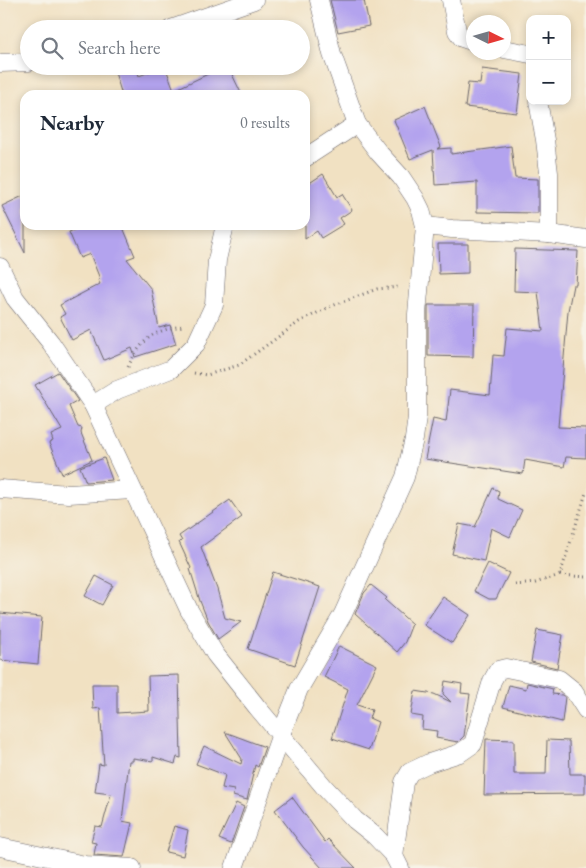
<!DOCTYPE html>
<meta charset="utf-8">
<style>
body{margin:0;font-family:"EB Garamond",serif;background:#f2f2f3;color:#1f2937}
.controls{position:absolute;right:15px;top:15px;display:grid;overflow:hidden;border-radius:10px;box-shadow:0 2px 8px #0003}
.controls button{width:45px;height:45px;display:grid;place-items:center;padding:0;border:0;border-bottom:1px solid #e0e1e3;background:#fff;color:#1f2937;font:25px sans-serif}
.compass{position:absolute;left:466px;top:15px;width:45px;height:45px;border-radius:50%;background:#fff;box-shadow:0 2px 8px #0003;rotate:95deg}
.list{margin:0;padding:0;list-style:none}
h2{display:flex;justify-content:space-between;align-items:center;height:65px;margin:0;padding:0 20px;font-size:21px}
h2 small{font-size:16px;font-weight:400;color:#747a83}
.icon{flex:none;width:28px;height:28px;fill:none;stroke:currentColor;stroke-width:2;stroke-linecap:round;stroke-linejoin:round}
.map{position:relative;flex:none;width:586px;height:868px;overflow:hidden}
.search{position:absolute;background:#fff;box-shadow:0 2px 8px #0003;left:20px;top:20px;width:290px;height:55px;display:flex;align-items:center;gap:12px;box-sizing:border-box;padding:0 18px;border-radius:28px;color:#747a83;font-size:19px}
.panel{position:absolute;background:#fff;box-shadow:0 2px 8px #0003;left:20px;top:90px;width:290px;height:140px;border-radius:15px}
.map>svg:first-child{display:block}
.building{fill:#b3a3ee}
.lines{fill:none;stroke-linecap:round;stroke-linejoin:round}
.street-casing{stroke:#6a656a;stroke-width:19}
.path{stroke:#6a656a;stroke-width:3;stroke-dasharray:1 4;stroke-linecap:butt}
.street{stroke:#fff;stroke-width:18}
</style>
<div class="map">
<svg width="586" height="868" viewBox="0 0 586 868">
<rect width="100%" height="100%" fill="#f7f3e8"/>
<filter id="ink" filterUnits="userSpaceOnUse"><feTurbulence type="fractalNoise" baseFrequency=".02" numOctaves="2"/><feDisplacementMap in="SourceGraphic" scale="10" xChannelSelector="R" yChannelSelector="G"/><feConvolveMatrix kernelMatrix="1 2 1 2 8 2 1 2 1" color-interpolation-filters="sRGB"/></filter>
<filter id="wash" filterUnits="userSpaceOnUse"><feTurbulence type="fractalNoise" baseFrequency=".0096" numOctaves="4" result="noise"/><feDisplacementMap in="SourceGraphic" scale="20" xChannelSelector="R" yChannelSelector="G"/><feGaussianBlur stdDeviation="1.12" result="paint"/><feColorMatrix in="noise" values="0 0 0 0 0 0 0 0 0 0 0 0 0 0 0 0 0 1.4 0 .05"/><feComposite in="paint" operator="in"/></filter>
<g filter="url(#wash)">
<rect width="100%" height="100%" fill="#f1e1c2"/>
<g id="blocks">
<g class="building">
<path d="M330 0H364L369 26 338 32Z"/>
<path d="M113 66H136L139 76 165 66 174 90 225 66H228L242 95H122Z"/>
<path d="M482 69 522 74 517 113 465 107 468 83 480 84Z"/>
<path d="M425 106 441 147 437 149 451 148V154L511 146 515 178 538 179V213L477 212V182L435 185 433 150 410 159 394 120Z"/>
<path d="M323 174 337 197 342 194 352 210 340 218 344 224 321 238 317 231 305 239V186Z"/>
<path d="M25 195V253L2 206Z"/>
<path d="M86 225H122L135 256 127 259 151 289 159 328 170 325 176 344 135 357 132 348 104 360 91 330 72 340 60 317 65 314 60 305 100 284 98 280 100 279 90 254 80 258 69 232Z"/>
<path d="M438 244H468V273L439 274Z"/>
<path d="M515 249 578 251 576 285H573L568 311 558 427 586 428V458L566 457 564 467 525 460 523 474 425 459 433 419 446 422 450 390 490 395 493 355 504 356 507 328 543 331 538 292 514 291Z"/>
<path d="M428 305H474L473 357 428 356Z"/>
<path d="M58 372 78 401 69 406 78 427 82 428 81 433 92 460 62 474 49 443 53 441 51 435 62 430 35 385Z"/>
<path d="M104 458 112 480 86 482 80 467Z"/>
<path d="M493 488 499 491 498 499 522 510 510 537 491 528 484 561 452 554 459 524 475 527Z"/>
<path d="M230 500 242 517 201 547 217 589 225 618 241 622 218 639 208 621 200 601 190 569 191 568 179 542 182 541 179 536Z"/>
<path d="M488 563 509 573 496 599H489L474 591Z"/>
<path d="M273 572 320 587 295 665 248 649Z"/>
<path d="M96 576 113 585 102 605 85 596Z"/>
<path d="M371 585 387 598 385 600 412 624 405 642 397 652 355 614 364 593Z"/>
<path d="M443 597 470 615 452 643 424 625Z"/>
<path d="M0 613 42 617 38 664 0 660Z"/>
<path d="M537 630 563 635 557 668 531 662Z"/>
<path d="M339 646 377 665 357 705 372 710 369 718 378 722 369 750 332 738 348 689 324 677Z"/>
<path d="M179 675 181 758 177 757 175 764 153 757V761L133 758V761H129L122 821 132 823 124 857 94 855 96 843 91 842 95 826 102 827 111 794 95 792 99 764 104 765 100 708 93 709 92 684H117V713L149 711 148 676Z"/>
<path d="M445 681 462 684 461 693 470 694 464 736 458 742 436 738 437 731 422 729 423 717 411 715 415 691 434 694 451 702 443 694Z"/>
<path d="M527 683 553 689 552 694 562 695 565 697 562 722 503 707 509 685 526 689Z"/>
<path d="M225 732 265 747 258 767 255 765 247 800 233 796 234 790 222 788 225 775 196 764 204 746 241 764 242 759Z"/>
<path d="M486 739 514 740V774H546L547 740 569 741 570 774H585V794L484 795Z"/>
<path d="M292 797 325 842 328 839 356 868H322L303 847 275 810Z"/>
<path d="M236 803 244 807 231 844 219 839Z"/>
<path d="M174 826 188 830 183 856 166 852Z"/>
</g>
</g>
</g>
<g filter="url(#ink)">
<use href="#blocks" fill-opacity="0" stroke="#6a656a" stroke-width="1"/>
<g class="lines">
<g class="street-casing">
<g id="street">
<path d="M451 0 457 31 462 38 474 42"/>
<path d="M171 29 254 0"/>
<path d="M504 49 530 54"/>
<path d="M0 63 29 62"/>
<path d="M538 101 545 140 549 173V234"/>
<path d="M305 158 357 124"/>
<path d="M425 226 452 229 549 234 586 239"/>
<path d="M0 267 15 298 51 343 93 405 189 610 215 654 257 707 326 789 355 820 375 836 394 856 400 868"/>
<path d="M93 405 117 390 171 369 196 344 214 305 217 260 225 225"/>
<path d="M0 489 69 494 132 490"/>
<path d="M0 847 85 865 132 868"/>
<path d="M394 856 404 782 410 772 429 763 460 753 473 744 492 681 498 670 506 668 559 679 574 691 586 710"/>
<path d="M234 868 281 734 299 689 343 614 405 477 414 439 417 417V314L425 226 421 210 415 198 401 177 379 153 357 124 332 54 319 0"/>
</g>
</g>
<g class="path">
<path d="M128 367C141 340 154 329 184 326"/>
<path d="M194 373 207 375 239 365 299 322 329 307 377 289 401 287"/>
<path d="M560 575 586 577"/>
<path d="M515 585 535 583 560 575 586 493"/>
</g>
<use href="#street" class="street"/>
</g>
</g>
</svg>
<div class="controls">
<button>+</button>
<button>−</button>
</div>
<svg class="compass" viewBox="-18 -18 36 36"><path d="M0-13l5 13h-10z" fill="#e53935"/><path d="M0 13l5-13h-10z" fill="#747a83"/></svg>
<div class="search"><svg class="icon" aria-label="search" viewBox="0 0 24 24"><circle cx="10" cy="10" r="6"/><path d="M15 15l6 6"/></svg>Search here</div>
<section class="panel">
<h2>Nearby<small>0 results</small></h2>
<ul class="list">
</ul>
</section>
</div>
